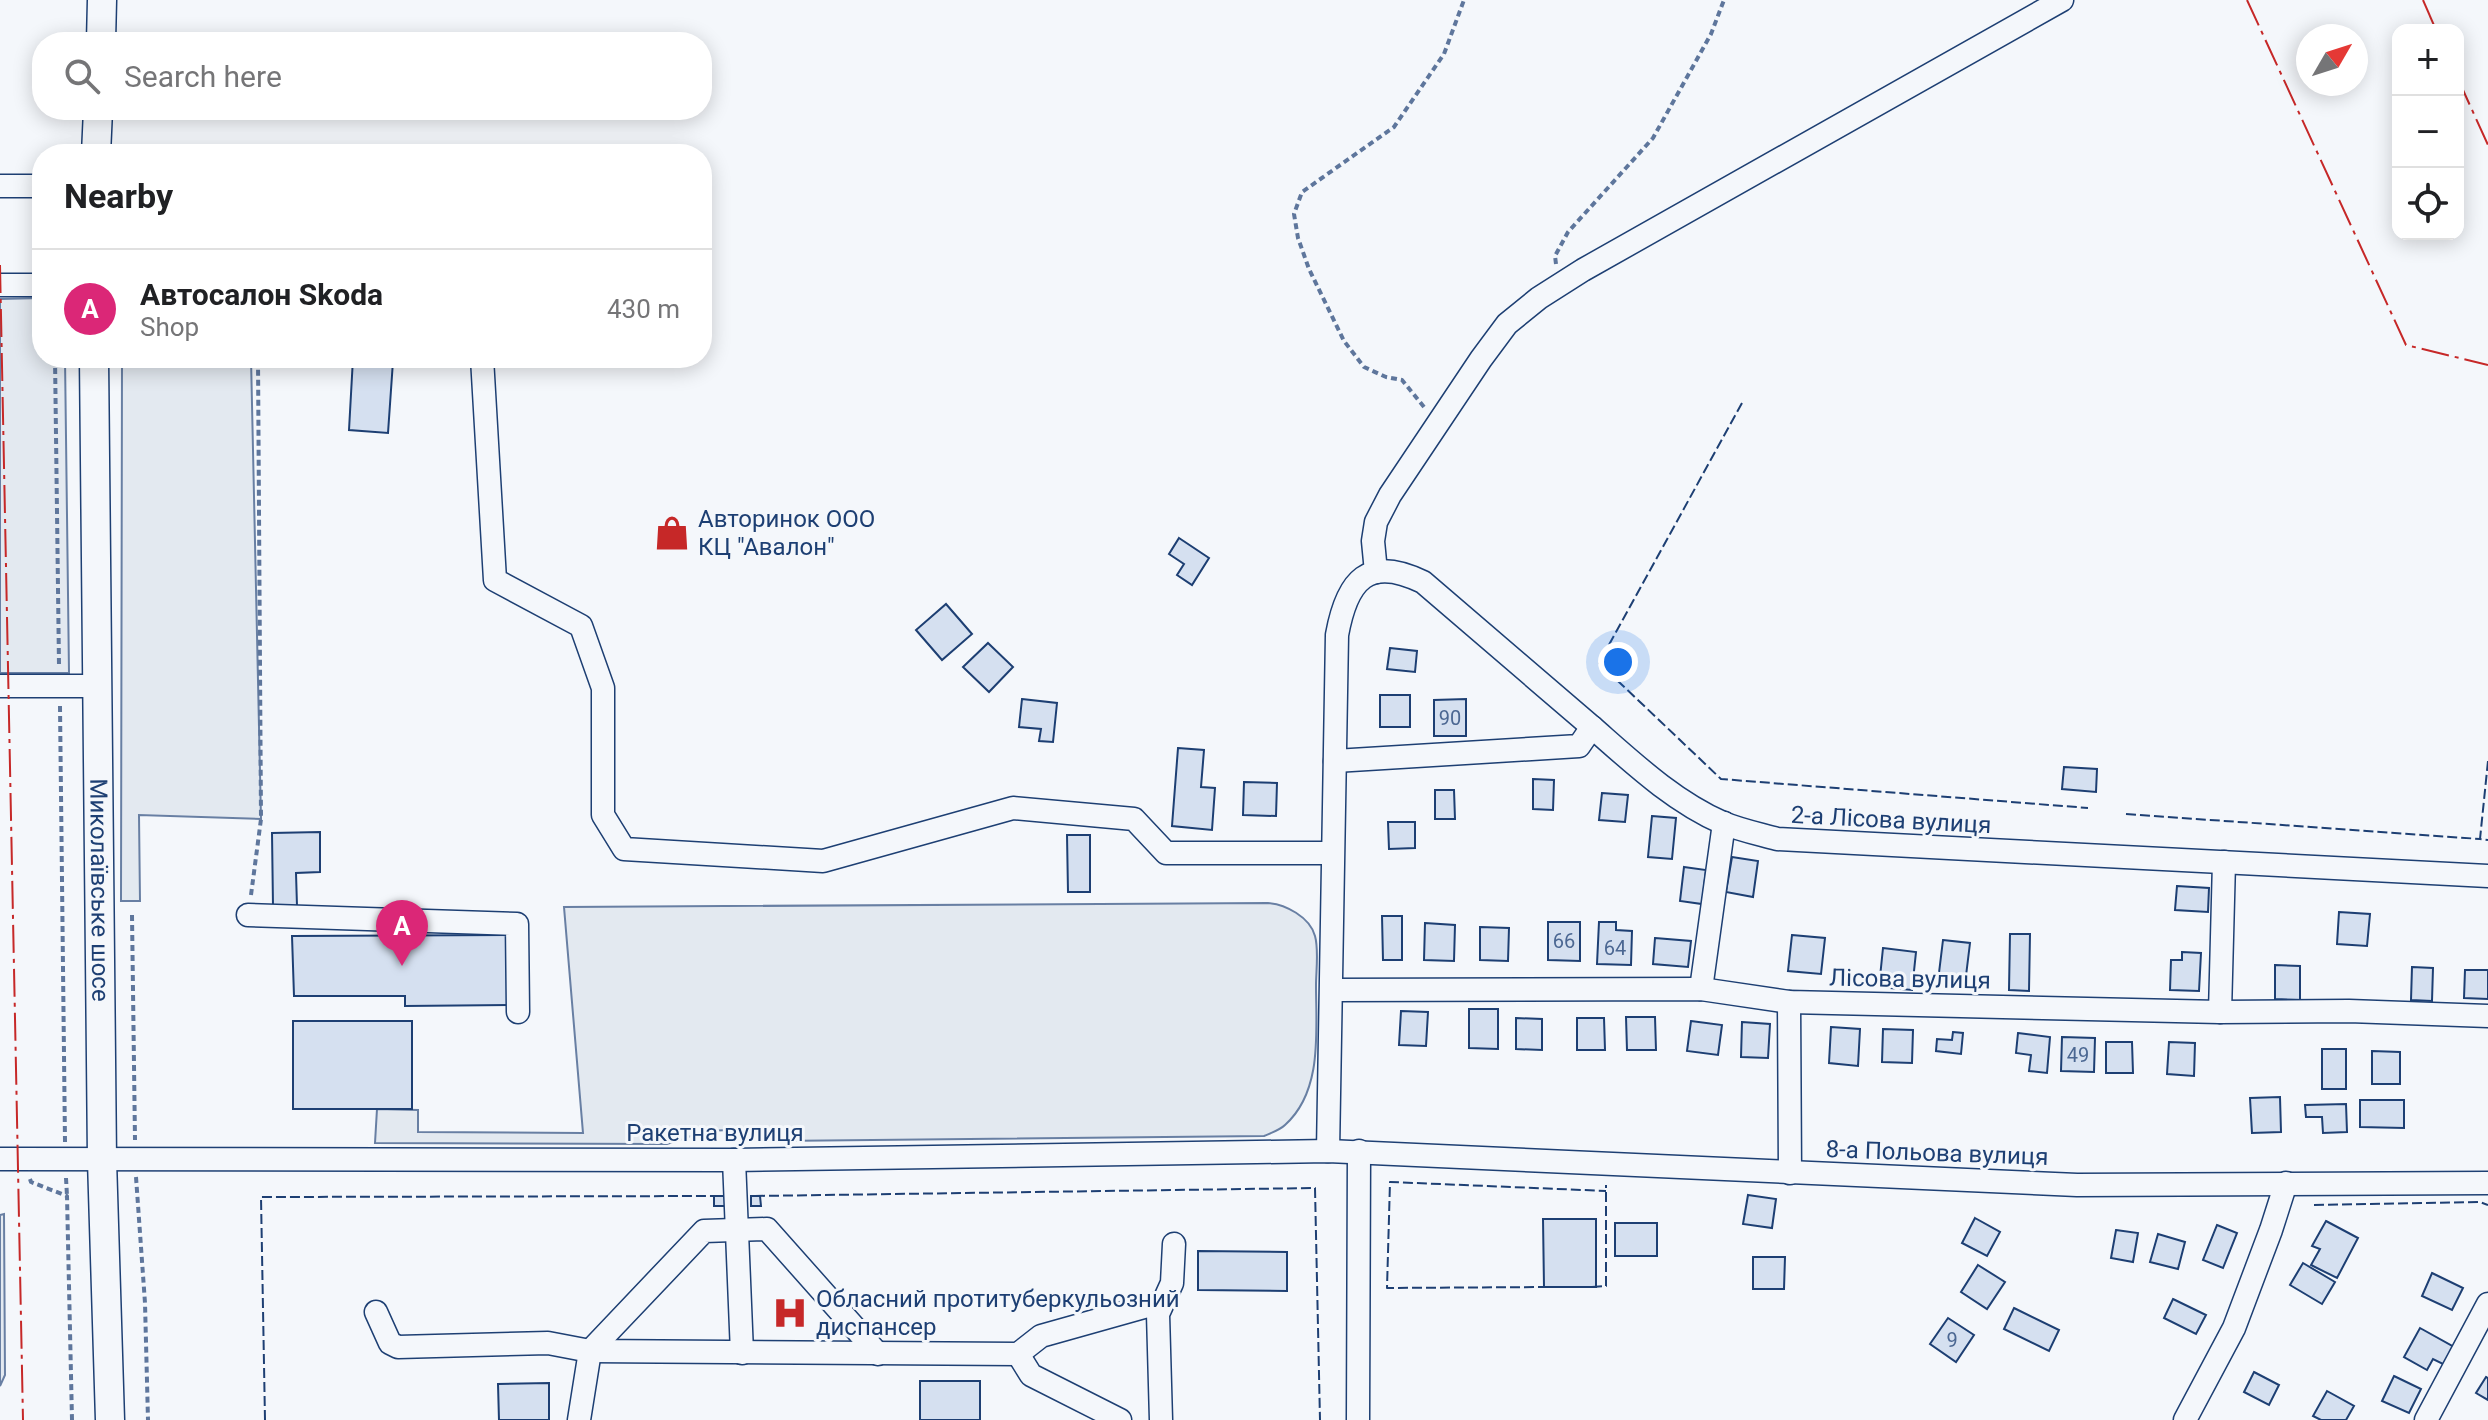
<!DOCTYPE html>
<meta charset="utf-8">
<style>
body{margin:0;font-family:Roboto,sans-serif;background:#f6f6f6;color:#202124}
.controls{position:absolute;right:24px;top:24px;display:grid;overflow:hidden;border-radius:16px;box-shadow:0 4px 20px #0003}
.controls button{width:72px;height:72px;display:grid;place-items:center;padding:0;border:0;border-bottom:2px solid #e0e0e0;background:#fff;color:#202124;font:40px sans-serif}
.compass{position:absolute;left:2296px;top:24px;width:72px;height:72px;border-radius:50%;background:#fff;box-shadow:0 4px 20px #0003;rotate:51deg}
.you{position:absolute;left:1618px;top:662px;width:28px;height:28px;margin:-20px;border:6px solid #fff;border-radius:50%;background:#1a73e8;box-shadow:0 0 0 12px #1a73e833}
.badge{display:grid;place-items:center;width:52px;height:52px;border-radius:50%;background:#db2777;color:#fff;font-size:26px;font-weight:700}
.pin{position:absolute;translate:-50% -66px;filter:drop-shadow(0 2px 4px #0008)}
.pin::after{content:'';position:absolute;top:42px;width:28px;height:24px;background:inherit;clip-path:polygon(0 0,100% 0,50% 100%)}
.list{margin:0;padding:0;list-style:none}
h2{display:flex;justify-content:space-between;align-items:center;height:104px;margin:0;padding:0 32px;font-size:34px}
h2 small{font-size:26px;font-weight:400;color:#757577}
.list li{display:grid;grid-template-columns:52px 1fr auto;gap:24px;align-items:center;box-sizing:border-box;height:120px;padding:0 32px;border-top:2px solid #e0e0e0}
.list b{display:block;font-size:30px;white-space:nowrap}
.list p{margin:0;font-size:26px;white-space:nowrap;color:#757577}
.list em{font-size:26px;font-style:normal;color:#757577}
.icon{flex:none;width:44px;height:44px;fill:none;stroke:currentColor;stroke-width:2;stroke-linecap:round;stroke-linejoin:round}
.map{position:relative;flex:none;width:2488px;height:1420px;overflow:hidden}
.search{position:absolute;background:#fff;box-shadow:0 4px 20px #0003;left:32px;top:32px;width:680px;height:88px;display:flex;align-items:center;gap:20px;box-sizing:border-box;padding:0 28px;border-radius:32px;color:#757577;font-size:30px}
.panel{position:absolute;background:#fff;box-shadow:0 4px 20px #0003;left:32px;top:144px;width:680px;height:224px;border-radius:32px}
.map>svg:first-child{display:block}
.green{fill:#e3e9f0;stroke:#687fa3;stroke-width:2}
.building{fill:#d5e0f0;stroke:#1d3f73;stroke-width:2}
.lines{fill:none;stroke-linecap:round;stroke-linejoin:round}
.minor-casing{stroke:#1d3f73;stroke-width:25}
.major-casing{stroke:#1d3f73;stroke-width:31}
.path{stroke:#5e769c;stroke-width:4;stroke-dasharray:6 4;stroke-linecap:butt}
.minor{stroke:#f4f7fb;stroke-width:22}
.major{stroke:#f4f7fb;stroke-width:28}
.fence{stroke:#1d3f73;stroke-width:2;stroke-dasharray:10 4;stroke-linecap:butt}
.power{stroke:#c62828;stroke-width:2;stroke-dasharray:28 6 4 6;stroke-linecap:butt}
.labels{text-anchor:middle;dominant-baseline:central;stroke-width:6;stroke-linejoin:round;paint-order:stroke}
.number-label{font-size:20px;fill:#4b6792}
.poi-label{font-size:24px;fill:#1d3f73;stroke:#f4f7fb;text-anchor:start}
.street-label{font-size:24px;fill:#1d3f73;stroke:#f4f7fb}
</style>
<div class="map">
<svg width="2488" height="1420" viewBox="0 0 2488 1420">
<rect width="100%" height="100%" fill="#f4f7fb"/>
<g class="green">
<path d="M42 298V358H65L69 673H0V299Z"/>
<path d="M122 358H251L261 819 139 815 140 901H121Z"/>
<path d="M1268 903C1285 904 1310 917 1315 936 1319 950 1316 971 1316 985 1316 1031 1323 1091 1285 1125 1280 1130 1271 1133 1264 1136L776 1141 753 1129 706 1131 667 1144 375 1143 377 1109 418 1110V1132L583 1133 564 907Z"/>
<path d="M4 1214 5 1375 0 1386V1215Z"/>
</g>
<g class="building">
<path d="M353 358 393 361 388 433 349 430Z"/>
<path d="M1179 538 1209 558 1192 585 1177 575 1184 564 1169 554Z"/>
<path d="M946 604 972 634 942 660 916 630Z"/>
<path d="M988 643 1013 667 989 692 963 667Z"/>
<path d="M1390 648 1417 651 1415 672 1387 669Z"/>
<rect x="1380" y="695" width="30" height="32"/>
<path d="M1022 699 1057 703 1053 742 1039 741 1041 729 1019 727Z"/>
<path d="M1466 699V736H1434V700Z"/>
<path d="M1178 748 1204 750 1201 787 1215 788 1212 830 1172 826Z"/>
<path d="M2064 767 2097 769 2096 792 2062 789Z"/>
<path d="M1533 779 1554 780 1553 810 1533 809Z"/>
<path d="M1244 782 1277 783 1276 816 1243 815Z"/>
<path d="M1435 790H1454L1455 819H1435Z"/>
<path d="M1602 793 1628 795 1625 822 1599 820Z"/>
<path d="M1652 816 1676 818 1672 859 1648 857Z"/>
<path d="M1388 822H1415V848L1389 849Z"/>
<path d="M320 832V872L296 873 297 906H273L272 833Z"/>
<path d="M1067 835H1090V892H1068Z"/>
<path d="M1732 857 1758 861 1753 897 1726 892Z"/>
<path d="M1684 867 1706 870 1702 904 1680 901Z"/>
<path d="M2177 886 2209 888 2208 912 2175 910Z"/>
<path d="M2339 912 2370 914 2367 946 2337 944Z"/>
<path d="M1382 916H1402V960H1383Z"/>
<path d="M1548 922H1580V961L1548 960Z"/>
<path d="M1599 922H1616V930L1632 931 1631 965 1597 964Z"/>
<path d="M1425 923 1455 925 1454 961 1424 960Z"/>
<path d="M1480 927 1509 928 1508 961 1480 960Z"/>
<path d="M2010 934H2030L2029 991 2009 990Z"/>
<path d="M511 935 512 1005 405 1006V996H294L292 936Z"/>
<path d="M1792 935 1825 938 1821 974 1788 971Z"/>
<path d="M1655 938 1691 941 1688 967 1653 964Z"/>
<path d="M1943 940 1970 943 1965 984 1938 981Z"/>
<path d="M1883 948 1916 952 1912 990 1879 987Z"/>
<path d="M2182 952 2201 953 2199 991 2170 990 2171 960H2182Z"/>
<path d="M2275 965 2300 966V1000L2275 999Z"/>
<path d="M2412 967 2433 968 2432 1001 2411 1000Z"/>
<path d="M2465 970H2488V999L2464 998Z"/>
<path d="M1469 1009H1498V1049L1469 1048Z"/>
<path d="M1401 1011 1428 1012 1426 1046 1399 1045Z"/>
<path d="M1626 1017H1655L1656 1050H1627Z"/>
<path d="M1516 1018 1542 1019V1050L1516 1049Z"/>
<path d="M1577 1018H1604L1605 1050H1577Z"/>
<rect x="293" y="1021" width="119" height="88"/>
<path d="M1691 1021 1722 1025 1718 1055 1687 1051Z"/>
<path d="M1742 1022 1770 1024 1768 1058 1741 1057Z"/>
<path d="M1831 1027 1860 1029 1858 1066 1829 1063Z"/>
<path d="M1883 1029 1913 1030 1912 1063 1882 1062Z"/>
<path d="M1953 1032 1963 1033 1961 1054 1936 1051 1937 1039 1952 1040Z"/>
<path d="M2018 1033 2050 1037 2047 1073 2029 1071 2031 1055 2016 1053Z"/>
<path d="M2062 1037 2095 1038 2094 1072 2061 1071Z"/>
<path d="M2106 1042H2132L2133 1073H2106Z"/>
<path d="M2169 1042 2195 1043 2194 1076 2167 1074Z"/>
<rect x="2322" y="1049" width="24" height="40"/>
<path d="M2372 1051 2400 1052V1084H2372Z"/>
<path d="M2280 1097 2281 1132 2252 1133 2250 1098Z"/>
<path d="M2360 1100H2404V1128L2360 1127Z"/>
<path d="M2346 1104 2347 1132 2323 1133 2322 1117H2306L2305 1105Z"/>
<path d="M1748 1195 1776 1199 1772 1228 1743 1224Z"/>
<rect x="714" y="1196" width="11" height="10"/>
<path d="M751 1196H760L761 1206H751Z"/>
<path d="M1975 1218 2000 1232 1987 1256 1962 1243Z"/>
<path d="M1543 1219H1596V1287H1544Z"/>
<path d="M2326 1221 2358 1238 2337 1278 2311 1265 2320 1249 2312 1246Z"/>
<rect x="1615" y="1223" width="42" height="33"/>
<path d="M2217 1225 2237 1233 2223 1268 2203 1260Z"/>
<path d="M2116 1230 2138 1233 2133 1262 2111 1258Z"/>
<path d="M2158 1234 2185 1242 2178 1269 2150 1262Z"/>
<path d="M1198 1251 1287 1252V1291L1198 1290Z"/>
<path d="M1753 1257H1785L1784 1289H1753Z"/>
<path d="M2303 1263 2335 1282 2322 1304 2290 1285Z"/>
<path d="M1978 1265 2005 1282 1987 1309 1961 1292Z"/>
<path d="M2432 1273 2463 1288 2452 1310 2422 1296Z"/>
<path d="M2173 1299 2206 1315 2196 1334 2164 1318Z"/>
<path d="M2014 1308 2059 1330 2049 1351 2004 1329Z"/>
<path d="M1948 1318 1974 1335 1956 1362 1930 1344Z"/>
<path d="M2420 1328 2454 1347 2445 1365 2433 1359 2427 1370 2404 1357Z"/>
<path d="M2254 1372 2279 1385 2269 1405 2244 1392Z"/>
<path d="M2394 1376 2421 1389 2409 1413 2382 1401Z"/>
<path d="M2486 1377 2488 1378V1400L2476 1393Z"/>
<rect x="920" y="1381" width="60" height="39"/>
<path d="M549 1383V1420H499L498 1384Z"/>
<path d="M2327 1391 2354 1406 2346 1420H2321L2313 1416Z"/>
</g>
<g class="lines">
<g class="minor-casing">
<g id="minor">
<path d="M0 186H42"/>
<path d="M0 285H42"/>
<path d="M482 358 495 580 581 626 603 688V815L624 849 823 861 1013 808 1134 819 1166 853H1332"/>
<path d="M1376 572 1373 541 1376 522 1390 495 1481 359 1507 324 1539 298 1583 270 2062 0"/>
<path d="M0 686H98"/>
<path d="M1335 761 1579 746 1592 727C1633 763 1673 801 1723 823 1740 830 1759 834 1777 839L2488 876"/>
<path d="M248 915 517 924 518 1012"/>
<path d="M1701 989 1724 823"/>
<path d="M1332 990 1701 989 1789 1002 2220 1012 2349 1011 2488 1016"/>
<path d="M1789 1002 1790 1173"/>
<path d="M2220 1012 2224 862"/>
<path d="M1328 1151 1337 635C1347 580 1368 555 1423 582L1592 727"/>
<path d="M0 1159 734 1160 1328 1151 2077 1185 2488 1183"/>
<path d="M734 1160 742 1353"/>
<path d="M376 1312 390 1343 398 1347 548 1343 590 1351 1018 1354 1041 1336 1162 1302"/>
<path d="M1018 1354 1031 1375 1120 1420"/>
<path d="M579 1420 590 1351 704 1231 767 1229 878 1354"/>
<path d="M1161 1420 1158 1314 1172 1283 1174 1244"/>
<path d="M1358 1420 1359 1151"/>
<path d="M2185 1420 2234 1328 2271 1230 2286 1183"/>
<path d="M2426 1420 2488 1304"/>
</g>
</g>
<g class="major-casing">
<g id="major">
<path d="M101 42 102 0"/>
<path d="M96 154 98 110"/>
<path id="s1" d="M94 358 102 1160 110 1420"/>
</g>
</g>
<g class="path">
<path d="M1556 264 1555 256 1568 232 1653 138 1711 34 1724 0"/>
<path d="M55 358 59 666"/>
<path d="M1424 407 1402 380 1386 377 1364 367 1344 341 1309 269 1298 238 1294 214 1302 192 1394 127 1444 54 1464 0"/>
<path d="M60 706 65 1142"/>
<path d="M251 895 261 819 258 358"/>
<path d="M132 915 135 1140"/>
<path d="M136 1177 145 1303 148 1420"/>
<path d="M66 1178 67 1196"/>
<path d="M30 1179 31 1182 67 1196 72 1420"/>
</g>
<use href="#minor" class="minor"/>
<use href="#major" class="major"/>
<g class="fence">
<path d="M1742 403 1599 663 1721 779 2088 808"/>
<path d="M2488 761 2480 839 2488 840"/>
<path d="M2126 814 2480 839"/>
<path d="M755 1196 1315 1188 1320 1420"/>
<path d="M2314 1205 2480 1202 2488 1205"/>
<path d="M1548 1287 1387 1288 1390 1182 1606 1191"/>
<path d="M1592 1287 1606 1286V1185"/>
<path d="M265 1420 261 1197 718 1196"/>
</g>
<g class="power">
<path d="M2247 0 2406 345 2488 365"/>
<path d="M2423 0 2436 30"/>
<path d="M2458 79 2488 145"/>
<path d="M0 265 23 1420"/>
</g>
</g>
<defs>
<g id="shop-bare" transform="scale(2.76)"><path d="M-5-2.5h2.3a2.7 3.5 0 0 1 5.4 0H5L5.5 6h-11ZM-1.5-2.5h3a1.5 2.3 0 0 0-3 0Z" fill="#c62828" stroke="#f4f7fb" stroke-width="2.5" paint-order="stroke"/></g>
<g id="hospital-bare" transform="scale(2.76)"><path d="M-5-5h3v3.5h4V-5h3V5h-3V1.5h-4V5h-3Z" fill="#c62828" stroke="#f4f7fb" stroke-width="2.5" paint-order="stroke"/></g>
</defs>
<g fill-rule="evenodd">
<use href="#shop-bare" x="672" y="533"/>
<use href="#hospital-bare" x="790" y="1313"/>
</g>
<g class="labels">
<g class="number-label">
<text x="1450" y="718">90</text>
<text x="1564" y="941">66</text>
<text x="1615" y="948">64</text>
<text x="2078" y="1055">49</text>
<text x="1952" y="1340">9</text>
</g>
<g class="poi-label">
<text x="698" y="519">Авторинок ООО<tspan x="698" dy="28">КЦ "Авалон"</tspan></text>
<text x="816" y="1299">Обласний протитуберкульозний<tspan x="816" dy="28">диспансер</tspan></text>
</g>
<g class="street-label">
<text transform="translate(1891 820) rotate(3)">2-а Лісова вулиця</text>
<text stroke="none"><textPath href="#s1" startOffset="532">Миколаївське шосе</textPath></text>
<text transform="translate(1910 979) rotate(1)">Лісова вулиця</text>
<text x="715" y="1133">Ракетна вулиця</text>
<text transform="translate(1937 1153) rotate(2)">8-а Польова вулиця</text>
</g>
</g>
</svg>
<div class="controls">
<button>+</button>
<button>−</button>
<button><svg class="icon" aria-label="locate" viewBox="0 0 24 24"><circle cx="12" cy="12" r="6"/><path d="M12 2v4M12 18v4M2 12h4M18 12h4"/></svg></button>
</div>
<svg class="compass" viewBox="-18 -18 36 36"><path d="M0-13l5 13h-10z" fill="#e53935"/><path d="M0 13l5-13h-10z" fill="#757577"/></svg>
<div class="you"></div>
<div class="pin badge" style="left:402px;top:966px">A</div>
<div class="search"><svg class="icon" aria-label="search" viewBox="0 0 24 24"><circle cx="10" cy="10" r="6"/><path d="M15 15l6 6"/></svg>Search here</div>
<section class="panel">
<h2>Nearby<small></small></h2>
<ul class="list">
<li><span class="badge">A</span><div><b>Автосалон Skoda</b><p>Shop</p></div><em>430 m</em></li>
</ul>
</section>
</div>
